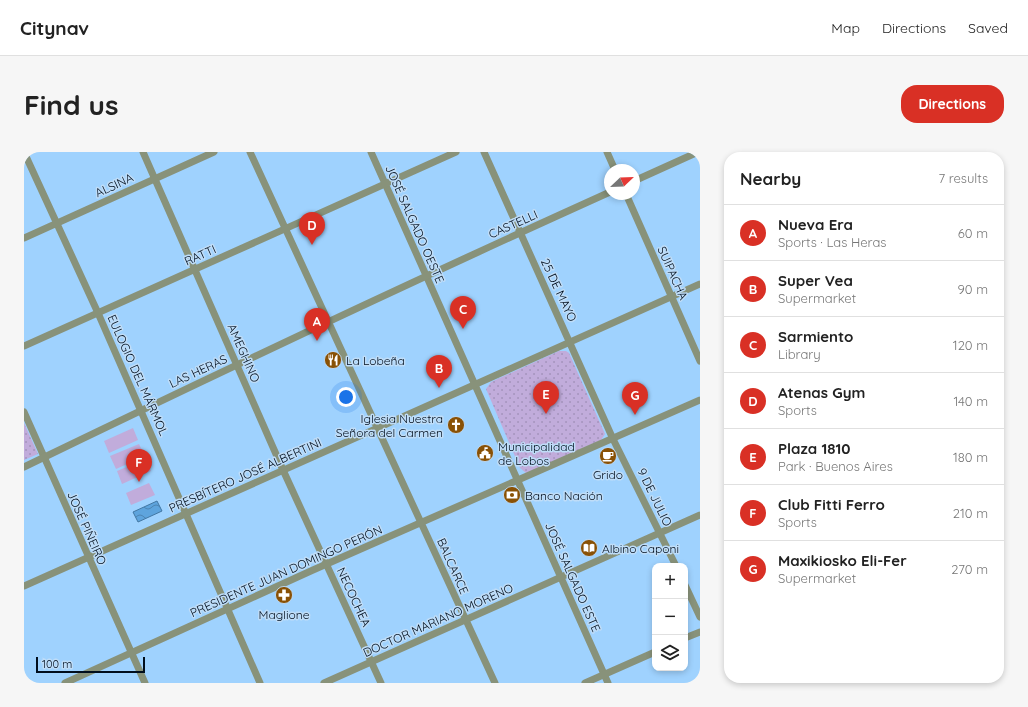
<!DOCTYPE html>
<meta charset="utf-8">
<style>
body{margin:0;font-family:Quicksand,sans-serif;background:#f6f6f6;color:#222}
.controls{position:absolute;right:12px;bottom:12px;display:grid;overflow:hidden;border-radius:8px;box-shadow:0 2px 6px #0003}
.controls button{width:36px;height:36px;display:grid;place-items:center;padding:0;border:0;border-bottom:1px solid #e0e0e0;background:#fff;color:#222;font:20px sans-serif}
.compass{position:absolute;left:580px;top:12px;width:36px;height:36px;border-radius:50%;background:#fff;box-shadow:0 2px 6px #0003;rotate:67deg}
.scale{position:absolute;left:12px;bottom:10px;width:109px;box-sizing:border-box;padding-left:4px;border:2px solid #000e1d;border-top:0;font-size:11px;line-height:14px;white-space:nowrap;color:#000e1d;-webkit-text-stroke:3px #bfddf8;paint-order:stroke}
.you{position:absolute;left:322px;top:245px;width:14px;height:14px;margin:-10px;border:3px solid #fff;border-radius:50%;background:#1a73e8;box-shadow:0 0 0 6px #1a73e833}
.badge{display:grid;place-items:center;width:26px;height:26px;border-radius:50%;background:#d93025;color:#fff;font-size:13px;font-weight:700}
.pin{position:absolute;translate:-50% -33px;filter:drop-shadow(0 1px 2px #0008)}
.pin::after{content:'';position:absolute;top:21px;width:14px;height:12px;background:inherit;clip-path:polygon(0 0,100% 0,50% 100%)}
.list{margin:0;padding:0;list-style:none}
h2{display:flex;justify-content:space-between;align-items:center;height:52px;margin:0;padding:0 16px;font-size:17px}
h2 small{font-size:13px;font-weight:400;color:#767676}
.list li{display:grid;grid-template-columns:26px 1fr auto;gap:12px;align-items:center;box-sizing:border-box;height:56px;padding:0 16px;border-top:1px solid #e0e0e0}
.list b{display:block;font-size:15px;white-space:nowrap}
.list p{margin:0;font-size:13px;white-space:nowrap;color:#767676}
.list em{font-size:13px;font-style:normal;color:#767676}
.icon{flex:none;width:22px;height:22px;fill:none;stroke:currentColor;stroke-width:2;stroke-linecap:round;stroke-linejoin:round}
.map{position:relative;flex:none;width:676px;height:531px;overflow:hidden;border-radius:16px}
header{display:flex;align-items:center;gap:24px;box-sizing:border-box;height:56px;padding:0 20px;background:#fff;border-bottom:1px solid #e0e0e0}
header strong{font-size:19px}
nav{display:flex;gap:22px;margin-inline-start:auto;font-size:14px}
.intro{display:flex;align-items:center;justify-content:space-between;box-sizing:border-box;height:96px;padding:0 24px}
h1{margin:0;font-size:28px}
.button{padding:10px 18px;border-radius:16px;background:#d93025;color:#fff;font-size:14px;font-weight:700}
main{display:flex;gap:24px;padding:0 24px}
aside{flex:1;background:#fff;border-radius:16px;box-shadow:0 2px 6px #0003}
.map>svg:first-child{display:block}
.grass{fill:#c1acdb}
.park{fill:url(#park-dots)}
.water{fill:url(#water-waves);stroke:#4277a3}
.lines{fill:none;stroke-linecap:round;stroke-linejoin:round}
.minor{stroke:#88927a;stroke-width:7}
.labels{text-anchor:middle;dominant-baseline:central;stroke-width:3;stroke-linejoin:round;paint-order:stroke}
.street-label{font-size:12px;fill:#000e1d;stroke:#bfddf8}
.poi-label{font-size:12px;fill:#000e1d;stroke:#bfddf8;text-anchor:start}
</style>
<header>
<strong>Citynav</strong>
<nav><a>Map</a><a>Directions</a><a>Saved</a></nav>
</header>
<div class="intro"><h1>Find us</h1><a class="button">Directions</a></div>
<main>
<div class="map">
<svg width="676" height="531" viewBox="0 0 676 531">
<defs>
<pattern id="park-dots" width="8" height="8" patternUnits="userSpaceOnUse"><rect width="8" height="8" fill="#c1acdb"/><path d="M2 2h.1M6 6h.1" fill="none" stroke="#a493bc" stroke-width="1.8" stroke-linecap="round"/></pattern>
<pattern id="water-waves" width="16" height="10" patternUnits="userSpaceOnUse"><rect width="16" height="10" fill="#5ea4dd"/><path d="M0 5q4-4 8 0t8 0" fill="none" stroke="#4b84b3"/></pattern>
</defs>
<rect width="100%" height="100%" fill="#9fd2fe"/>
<g class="grass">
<path d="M109 276 114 288 85 301 80 289Z"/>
<path d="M115 292 121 304 92 317 86 304Z"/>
<path d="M122 307 127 319 98 332 93 319Z"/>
<path d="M125 331 131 343 107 353 102 341Z"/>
</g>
<g class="park">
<path d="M535 199H542L545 201 581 282 577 288 502 321 496 316 462 237 467 230Z"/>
<path d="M0 271 14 302 0 308Z"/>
</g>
<path class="water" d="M133 349 138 359 114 370 109 360Z"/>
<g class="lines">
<g class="minor">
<path d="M0 0 74 161 236 531"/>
<path d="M119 0 259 318 357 531"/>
<path d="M226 0 471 531"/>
<path d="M347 0 584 531"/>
<path d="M460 0 589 287 652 414"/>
<path d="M583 0 591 18"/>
<path d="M610 29 674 0"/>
<path d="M602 42 676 209"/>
<path d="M0 86 190 0"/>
<path d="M0 194 432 0"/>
<path d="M0 260 121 531"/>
<path d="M0 315C194 221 389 129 586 40"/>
<path d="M661 433 676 465"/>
<path d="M0 434 676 132"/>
<path d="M661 486 676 480"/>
<path d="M41 531 289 418 676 248"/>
<path d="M300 531 676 363"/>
<path d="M561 531 631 500"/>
</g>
</g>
<defs>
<g id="restaurant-disc" transform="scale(0.9)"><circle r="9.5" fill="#895105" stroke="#bfddf8"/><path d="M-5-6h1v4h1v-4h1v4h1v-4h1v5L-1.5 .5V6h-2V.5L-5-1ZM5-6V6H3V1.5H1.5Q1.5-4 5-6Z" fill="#fff"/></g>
<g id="church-disc" transform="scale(0.9)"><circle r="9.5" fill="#895105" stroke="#bfddf8"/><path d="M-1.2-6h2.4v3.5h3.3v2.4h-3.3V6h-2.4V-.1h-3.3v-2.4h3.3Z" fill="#fff"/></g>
<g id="civic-disc" transform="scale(0.9)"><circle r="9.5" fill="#895105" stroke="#bfddf8"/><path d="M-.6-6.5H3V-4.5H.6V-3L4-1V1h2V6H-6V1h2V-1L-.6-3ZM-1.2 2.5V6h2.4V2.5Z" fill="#fff"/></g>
<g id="cafe-disc" transform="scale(0.9)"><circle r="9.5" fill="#895105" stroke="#bfddf8"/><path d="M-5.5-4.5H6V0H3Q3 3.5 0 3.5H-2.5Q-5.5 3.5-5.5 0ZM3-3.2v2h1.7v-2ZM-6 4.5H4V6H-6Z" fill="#fff"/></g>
<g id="bank-disc" transform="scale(0.9)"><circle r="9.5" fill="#895105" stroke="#bfddf8"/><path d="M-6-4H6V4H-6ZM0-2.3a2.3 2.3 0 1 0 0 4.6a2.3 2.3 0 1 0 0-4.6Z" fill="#fff"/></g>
<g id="library-disc" transform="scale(0.9)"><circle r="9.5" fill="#895105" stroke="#bfddf8"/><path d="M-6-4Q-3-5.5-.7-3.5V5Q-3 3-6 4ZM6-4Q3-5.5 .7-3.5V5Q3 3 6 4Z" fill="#fff"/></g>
<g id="pharmacy-disc" transform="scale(0.9)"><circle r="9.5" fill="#895105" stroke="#bfddf8"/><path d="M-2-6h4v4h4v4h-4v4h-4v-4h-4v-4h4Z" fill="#fff"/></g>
</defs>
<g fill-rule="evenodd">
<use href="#restaurant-disc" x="309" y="208"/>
<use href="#church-disc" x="432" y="273"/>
<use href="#civic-disc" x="461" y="301"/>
<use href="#cafe-disc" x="584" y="304"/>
<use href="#bank-disc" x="488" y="343"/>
<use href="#library-disc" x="565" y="396"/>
<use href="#pharmacy-disc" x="260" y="443"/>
</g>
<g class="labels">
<g class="street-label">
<text transform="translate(90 33) rotate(-25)">ALSINA</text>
<text transform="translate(391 72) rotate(66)">JOSÉ SALGADO OESTE</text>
<text transform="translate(489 72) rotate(-24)">CASTELLI</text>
<text transform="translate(176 103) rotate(-24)">RATTI</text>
<text transform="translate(649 121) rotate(66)">SUIPACHA</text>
<text transform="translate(535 138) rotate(65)">25 DE MAYO</text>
<text transform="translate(220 201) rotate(66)">AMEGHINO</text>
<text transform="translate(174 219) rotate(-25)">LAS HERAS</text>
<text transform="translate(114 223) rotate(66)">EULOGIO DEL MÁRMOL</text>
<text transform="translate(221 323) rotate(-24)">PRESBÍTERO JOSÉ ALBERTINI</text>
<text transform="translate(631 345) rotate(64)">9 DE JULIO</text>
<text transform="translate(63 376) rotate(66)">JOSÉ PIÑEIRO</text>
<text transform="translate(429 414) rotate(66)">BALCARCE</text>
<text transform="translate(262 419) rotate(-24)">PRESIDENTE JUAN DOMINGO PERÓN</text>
<text transform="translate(549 425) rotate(66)">JOSÉ SALGADO ESTE</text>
<text transform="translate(330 445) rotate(65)">NECOCHEA</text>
<text transform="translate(414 468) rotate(-24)">DOCTOR MARIANO MORENO</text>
</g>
<g class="poi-label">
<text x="322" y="208">La Lobeña</text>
<text x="419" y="266" text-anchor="end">Iglesia Nuestra<tspan x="419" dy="14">Señora del Carmen</tspan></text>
<text x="474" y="294">Municipalidad<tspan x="474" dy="14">de Lobos</tspan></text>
<text x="584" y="322" text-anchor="middle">Grido</text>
<text x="501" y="343">Banco Nación</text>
<text x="578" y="396">Albino Caponi</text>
<text x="260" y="462" text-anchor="middle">Maglione</text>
</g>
</g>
</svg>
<div class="controls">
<button>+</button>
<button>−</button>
<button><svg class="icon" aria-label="layers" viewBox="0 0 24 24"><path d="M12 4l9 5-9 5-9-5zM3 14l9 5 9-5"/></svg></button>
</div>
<svg class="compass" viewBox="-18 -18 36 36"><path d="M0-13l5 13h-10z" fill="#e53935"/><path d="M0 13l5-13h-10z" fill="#767676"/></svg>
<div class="scale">100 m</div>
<div class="you"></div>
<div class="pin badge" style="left:293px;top:189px">A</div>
<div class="pin badge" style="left:415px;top:236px">B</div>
<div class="pin badge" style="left:439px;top:177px">C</div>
<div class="pin badge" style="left:288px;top:93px">D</div>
<div class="pin badge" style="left:522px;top:262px">E</div>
<div class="pin badge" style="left:115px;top:330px">F</div>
<div class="pin badge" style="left:611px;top:263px">G</div>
</div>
<aside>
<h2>Nearby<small>7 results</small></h2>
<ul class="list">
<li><span class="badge">A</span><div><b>Nueva Era</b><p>Sports · Las Heras</p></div><em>60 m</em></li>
<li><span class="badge">B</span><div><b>Super Vea</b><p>Supermarket</p></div><em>90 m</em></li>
<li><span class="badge">C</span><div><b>Sarmiento</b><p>Library</p></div><em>120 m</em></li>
<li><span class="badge">D</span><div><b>Atenas Gym</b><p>Sports</p></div><em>140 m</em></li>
<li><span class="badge">E</span><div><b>Plaza 1810</b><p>Park · Buenos Aires</p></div><em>180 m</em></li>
<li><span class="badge">F</span><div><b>Club Fitti Ferro</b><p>Sports</p></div><em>210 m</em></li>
<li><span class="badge">G</span><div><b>Maxikiosko Eli-Fer</b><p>Supermarket</p></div><em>270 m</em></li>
</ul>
</aside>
</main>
